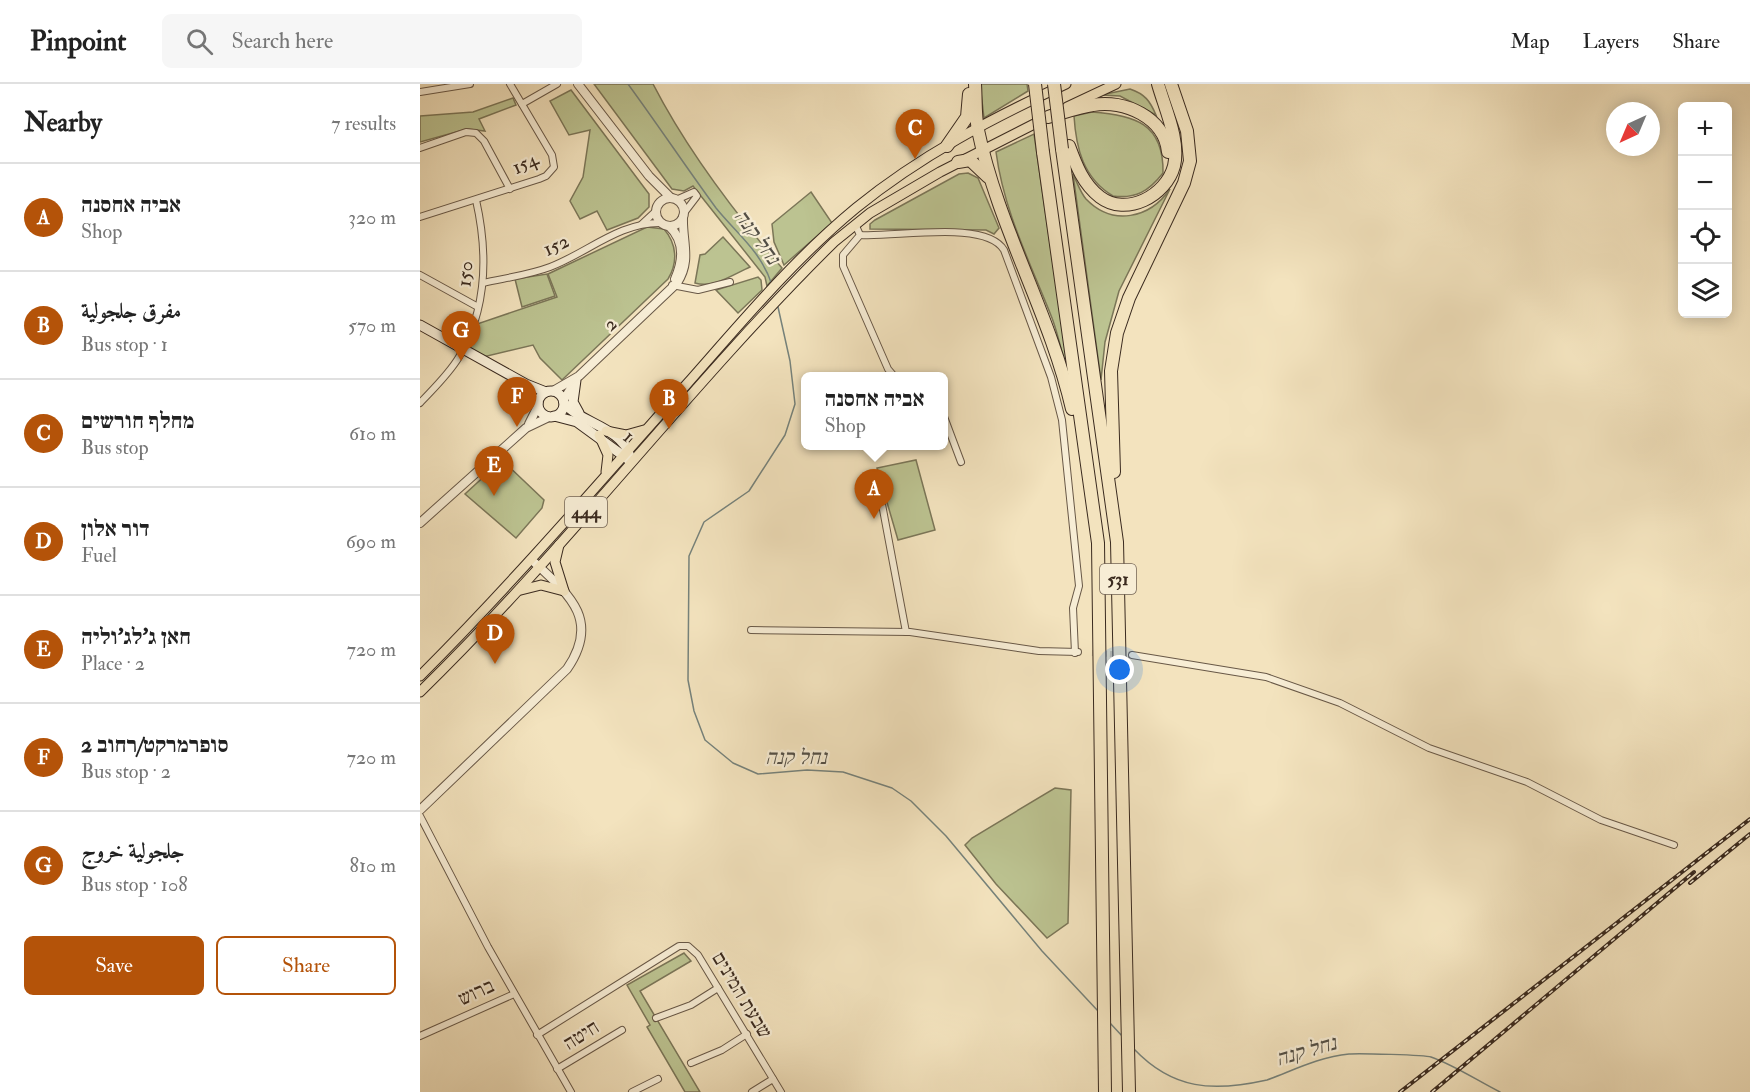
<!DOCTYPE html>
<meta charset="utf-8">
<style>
body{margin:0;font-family:"IM FELL Double Pica",Amiri,"Frank Ruhl Libre",serif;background:#f6f6f6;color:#222}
.controls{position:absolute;right:18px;top:18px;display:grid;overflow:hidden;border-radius:9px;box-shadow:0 3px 15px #0003}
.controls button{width:54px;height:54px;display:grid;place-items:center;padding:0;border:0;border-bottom:2px solid #e0e0e0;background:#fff;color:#222;font:30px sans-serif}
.compass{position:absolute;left:1186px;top:18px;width:54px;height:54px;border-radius:50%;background:#fff;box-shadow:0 3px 15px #0003;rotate:224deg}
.you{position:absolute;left:700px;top:586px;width:21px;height:21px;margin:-15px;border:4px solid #fff;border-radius:50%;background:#1a73e8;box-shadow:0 0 0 9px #1a73e833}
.badge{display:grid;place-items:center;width:39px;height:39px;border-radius:50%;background:#b45309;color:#fff;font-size:20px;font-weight:700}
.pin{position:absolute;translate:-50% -50px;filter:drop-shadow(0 2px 3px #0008)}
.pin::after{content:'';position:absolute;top:32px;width:21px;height:18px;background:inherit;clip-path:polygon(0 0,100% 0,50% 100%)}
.popup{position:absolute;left:381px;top:288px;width:147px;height:78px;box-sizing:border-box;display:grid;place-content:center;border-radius:9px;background:#fff;filter:drop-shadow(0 2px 4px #0005);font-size:20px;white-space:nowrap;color:#767676}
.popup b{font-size:22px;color:#222}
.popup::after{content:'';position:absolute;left:50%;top:100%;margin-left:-12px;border:12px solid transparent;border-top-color:#fff}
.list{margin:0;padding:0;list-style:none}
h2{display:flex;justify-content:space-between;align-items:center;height:78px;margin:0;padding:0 24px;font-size:26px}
h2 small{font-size:20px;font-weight:400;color:#767676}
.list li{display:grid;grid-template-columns:39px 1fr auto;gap:18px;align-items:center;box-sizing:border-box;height:108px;padding:0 24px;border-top:2px solid #e0e0e0}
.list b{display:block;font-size:22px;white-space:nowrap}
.list p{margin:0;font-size:20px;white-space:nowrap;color:#767676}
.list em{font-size:20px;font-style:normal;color:#767676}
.actions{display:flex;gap:12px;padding:18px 24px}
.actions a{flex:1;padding:14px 0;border:2px solid #b45309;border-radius:9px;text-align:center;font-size:21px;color:#b45309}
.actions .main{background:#b45309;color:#fff}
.icon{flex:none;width:33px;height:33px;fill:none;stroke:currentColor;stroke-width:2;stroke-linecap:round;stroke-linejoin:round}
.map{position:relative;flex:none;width:1330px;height:1008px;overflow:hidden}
header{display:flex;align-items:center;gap:36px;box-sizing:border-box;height:84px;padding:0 30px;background:#fff;border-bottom:2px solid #e0e0e0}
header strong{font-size:28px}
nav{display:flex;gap:33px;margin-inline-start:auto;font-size:21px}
.search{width:420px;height:54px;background:#f6f6f6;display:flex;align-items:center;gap:15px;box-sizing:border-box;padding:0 21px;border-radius:9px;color:#767676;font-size:22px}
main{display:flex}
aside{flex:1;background:#fff}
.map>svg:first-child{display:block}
.green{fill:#bcc391;stroke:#7b7658;stroke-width:1.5}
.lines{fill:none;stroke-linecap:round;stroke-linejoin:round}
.stream{stroke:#76827b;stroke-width:1.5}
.minor-tunnel{stroke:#cebe9e;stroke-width:6;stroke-dasharray:6 3;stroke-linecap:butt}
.minor-casing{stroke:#685847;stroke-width:8}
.tertiary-casing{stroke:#685847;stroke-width:10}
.secondary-casing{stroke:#3a2a1f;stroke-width:11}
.primary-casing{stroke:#3a2a1f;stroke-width:11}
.motorway-casing{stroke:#3a2a1f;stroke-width:14}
.minor{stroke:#f7edd5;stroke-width:6}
.tertiary{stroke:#f7edd5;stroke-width:8}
.secondary{stroke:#f7edd5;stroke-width:9}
.primary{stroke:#f3e3be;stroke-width:9}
.motorway{stroke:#f3e3be;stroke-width:12}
.rail-casing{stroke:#3a2a1f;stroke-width:4}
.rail{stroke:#f7edd5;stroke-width:1.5;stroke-dasharray:4.5;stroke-linecap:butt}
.motorway-bridge-casing{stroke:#3a2a1f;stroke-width:14;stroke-linecap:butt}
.motorway-bridge{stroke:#f3e3be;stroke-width:12}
.labels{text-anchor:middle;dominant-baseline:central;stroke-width:4.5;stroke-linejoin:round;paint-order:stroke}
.shield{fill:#f7edd5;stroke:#736456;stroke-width:1.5}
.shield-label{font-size:18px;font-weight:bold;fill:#3a2a1f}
.street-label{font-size:20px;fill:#3a2a1f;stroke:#f7edd5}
.water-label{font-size:21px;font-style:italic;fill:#534f46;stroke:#f7edd5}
</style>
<header>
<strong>Pinpoint</strong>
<div class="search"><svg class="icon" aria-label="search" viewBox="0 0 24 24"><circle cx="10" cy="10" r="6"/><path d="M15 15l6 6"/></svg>Search here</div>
<nav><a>Map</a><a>Layers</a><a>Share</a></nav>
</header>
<main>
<aside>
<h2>Nearby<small>7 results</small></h2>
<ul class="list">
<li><span class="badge">A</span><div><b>אביה אחסנה</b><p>Shop</p></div><em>320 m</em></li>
<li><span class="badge">B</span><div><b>مفرق جلجولية</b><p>Bus stop · 1</p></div><em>570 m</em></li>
<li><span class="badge">C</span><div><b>מחלף חורשים</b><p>Bus stop</p></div><em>610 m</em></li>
<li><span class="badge">D</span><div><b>דור אלון</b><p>Fuel</p></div><em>690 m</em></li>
<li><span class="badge">E</span><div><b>חאן ג'לג'וליה</b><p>Place · 2</p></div><em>720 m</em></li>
<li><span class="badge">F</span><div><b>סופרמרקט/רחוב 2</b><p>Bus stop · 2</p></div><em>720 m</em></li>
<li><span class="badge">G</span><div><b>جلجولية خروج</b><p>Bus stop · 108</p></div><em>810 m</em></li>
</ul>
<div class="actions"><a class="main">Save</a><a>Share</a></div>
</aside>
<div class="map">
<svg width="1330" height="1008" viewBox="0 0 1330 1008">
<rect width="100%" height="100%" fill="#f3e3be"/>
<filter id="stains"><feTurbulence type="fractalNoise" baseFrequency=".00333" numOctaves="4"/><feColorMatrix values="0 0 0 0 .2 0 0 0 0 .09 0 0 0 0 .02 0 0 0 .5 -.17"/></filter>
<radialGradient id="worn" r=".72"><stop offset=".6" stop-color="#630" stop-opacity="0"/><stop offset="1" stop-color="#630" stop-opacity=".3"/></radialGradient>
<g class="green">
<path d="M174 0H233C267 66 314 128 362 184L347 202 345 193 273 102 264 107 252 105Z"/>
<path d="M560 0H607L608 7 564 34Z"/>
<path d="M710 5C725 10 730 17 736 31L700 12 681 11Z"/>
<path d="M151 6 229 110V123L218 134 187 146 177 127 160 135 150 117 163 93 170 46 149 51 130 17Z"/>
<path d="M93 14 96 21 59 35 65 47 47 45 0 58V32L53 28Z"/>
<path d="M672 28C714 31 744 39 743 89 729 107 716 115 693 112 663 94 656 64 654 32Z"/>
<path d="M614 50 652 310C645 285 641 258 632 234 610 178 584 128 576 68Z"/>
<path d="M548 89 558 94 579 144 574 150 566 146 450 145V140L455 136 539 90Z"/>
<path d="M653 90C657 98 660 108 666 115 693 143 730 134 750 105L699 207 685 258 681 296Z"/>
<path d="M391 108 412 139 364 181 354 158 352 140Z"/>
<path d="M227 143 244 145C257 160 258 179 248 195L142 296 120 274 113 261 63 273 46 263 57 240 137 213 128 190Z"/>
<path d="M303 153 330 183C314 190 293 205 275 199L280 171 285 170Z"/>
<path d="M127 190 135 212 102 223 95 195Z"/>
<path d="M338 193 341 196 342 206 318 229 296 206Z"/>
<path d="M82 376 124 416 122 424 96 454 45 410Z"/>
<path d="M496 376 515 446 478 456 457 384Z"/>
<path d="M635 704 651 706 648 839 627 854 576 800 545 761 552 754Z"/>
<path d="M264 869 271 877 220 907 280 1008H265L227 943 230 941 207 901Z"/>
</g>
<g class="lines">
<g class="stream">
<path d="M208 0C238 41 266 83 296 124 317 150 341 167 352 201"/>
<path d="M358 223 370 277 375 320 365 351 329 407 284 438 269 472 268 596 274 627 285 656 313 679 338 690 387 686 423 688 472 704 491 717 526 752 622 867 678 927"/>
<path d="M690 939 703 953"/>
<path d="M714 965C753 1006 793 1008 847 996 874 986 899 973 929 970 938 969 1005 971 1011 973 1034 981 1058 997 1080 1008"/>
</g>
<path class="minor-tunnel" d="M672 569 712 571"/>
<g class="minor-casing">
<g id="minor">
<path d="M0 8 50 0"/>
<path d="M102 20 137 0"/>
<path d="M0 64 46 48 56 49 64 57 90 105"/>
<path d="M256 116 274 108 277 112 264 129"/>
<path d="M0 133 119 95 126 92 134 83 132 71 90 0"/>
<path d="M222 140 236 127"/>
<path d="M435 140 440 151 423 171V182L468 285 474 292"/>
<path d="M440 151C473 154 566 135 584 166L631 293 642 336 659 502 653 524 655 569"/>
<path d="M0 191 58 223"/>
<path d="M63 199C85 194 109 191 130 183 167 169 200 138 241 139"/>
<path d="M252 201 278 206 310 198"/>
<path d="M0 319C13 305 29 290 39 273 67 225 68 169 56 116"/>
<path d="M523 330 541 378"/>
<path d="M461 415 486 548"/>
<path d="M331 546 490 548 619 567 658 568"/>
<path d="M712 571 846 593 920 619 1009 664 1107 698 1181 736 1254 761"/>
<path d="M0 732 68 863 151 1008"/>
<path d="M236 934 271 921 298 904"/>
<path d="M117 951 259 862H268L278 871 361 1008"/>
<path d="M0 952 94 910"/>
<path d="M271 979 302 966 327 950"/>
<path d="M137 985 202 946"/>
<path d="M212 1008 238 995"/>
<path d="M332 1008 353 995"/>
</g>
</g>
<g class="tertiary-casing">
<g id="tertiary">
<path d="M158 0 229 92 251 114"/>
<circle cx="250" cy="128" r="14"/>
<path d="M249 142C265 157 263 177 255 195"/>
<path d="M133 307 159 292 257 199C272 176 262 158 263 133"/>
<path d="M143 317 155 298"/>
<path d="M109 340 118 322"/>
<path d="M0 439 106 344 129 333"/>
<path d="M0 726 147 585C180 537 151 512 115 479"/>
</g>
</g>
<g class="secondary-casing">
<g id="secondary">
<path d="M0 241 106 300 126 308"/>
<path d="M156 296 153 318 159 329"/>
<path d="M102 305 118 319"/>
<circle cx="131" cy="320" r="13"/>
<path d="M144 319C160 339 201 343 210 372"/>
<path d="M134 332 157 338 209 376"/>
</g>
</g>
<g class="primary-casing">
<g id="primary">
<path d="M647 23 696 0"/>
<path d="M186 347 206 351 224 346"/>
<path d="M179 351 188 371 186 388"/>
<path d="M139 461 135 478 144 507"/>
<path d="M101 506 121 501 144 507"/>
<path d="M0 592C93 499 179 399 266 301 320 240 373 176 436 124 500 72 572 34 646 0"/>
<path d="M0 608C146 466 269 301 414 158L450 129 520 88 624 35"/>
</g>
</g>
<g class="motorway-casing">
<g id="motorway">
<path d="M555 0C556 15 555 31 558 46 578 143 630 229 652 325"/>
<path d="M628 33C643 29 658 23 673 21 704 15 745 34 748 68"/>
<path d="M527 62 547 33 549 10"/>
<path d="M649 62C656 81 663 100 680 113 706 133 746 112 754 82 760 56 745 25 738 0"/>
<path d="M642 65 697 458 709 1008"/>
<path d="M623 68 678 459 685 1008"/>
<path d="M538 78 550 76 568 93"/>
<path d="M694 388 691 287 697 249 709 214 764 99 770 77 767 47 751 0"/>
</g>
</g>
<use href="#minor" class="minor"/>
<use href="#tertiary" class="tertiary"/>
<use href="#secondary" class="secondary"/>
<use href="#primary" class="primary"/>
<use href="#motorway" class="motorway"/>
<g class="rail-casing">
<g id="rail">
<path d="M1270 799 1330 750"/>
<path d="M980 1008 1330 735"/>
<path d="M1012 1008 1274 788"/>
</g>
</g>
<use href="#rail" class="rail"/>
<g class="motorway-bridge-casing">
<g id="motorway-bridge">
<path d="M615 0 623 68"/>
<path d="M634 0 642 65"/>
</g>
</g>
<use href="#motorway-bridge" class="motorway-bridge"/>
</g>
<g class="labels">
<g class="shield">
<rect x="145" y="413" width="42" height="30" rx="4.5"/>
<rect x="680" y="480" width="36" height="30" rx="4.5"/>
</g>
<g class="shield-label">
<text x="166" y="428">444</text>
<text x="698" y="495">531</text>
</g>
<g class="street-label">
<text transform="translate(105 79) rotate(-25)">154</text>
<text transform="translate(136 161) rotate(-25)">152</text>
<text transform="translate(45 190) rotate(-85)">150</text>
<text transform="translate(190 240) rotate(-42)">2</text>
<text transform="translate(209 352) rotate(40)">1</text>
<text transform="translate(56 908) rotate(-25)">ברוש</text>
<text transform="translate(322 911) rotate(59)">שבעת המינים</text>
<text transform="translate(161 951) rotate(-32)">חיטה</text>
</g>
<g class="water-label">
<text transform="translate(337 153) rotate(54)">נחל קנה</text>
<text x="376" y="673">נחל קנה</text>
<text transform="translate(886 967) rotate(-16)">נחל קנה</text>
</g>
</g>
<rect width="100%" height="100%" filter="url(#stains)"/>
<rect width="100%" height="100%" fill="url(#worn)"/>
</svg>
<div class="controls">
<button>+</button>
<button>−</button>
<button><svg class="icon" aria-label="locate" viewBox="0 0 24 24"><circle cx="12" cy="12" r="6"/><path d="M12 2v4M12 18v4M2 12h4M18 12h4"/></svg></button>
<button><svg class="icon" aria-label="layers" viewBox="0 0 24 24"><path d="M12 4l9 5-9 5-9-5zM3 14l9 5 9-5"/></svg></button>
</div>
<svg class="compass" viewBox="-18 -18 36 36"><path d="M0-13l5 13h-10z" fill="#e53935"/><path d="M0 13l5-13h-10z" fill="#767676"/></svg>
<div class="you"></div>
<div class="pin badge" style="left:454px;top:435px">A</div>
<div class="popup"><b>אביה אחסנה</b>Shop</div>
<div class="pin badge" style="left:249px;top:345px">B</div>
<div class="pin badge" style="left:495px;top:75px">C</div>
<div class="pin badge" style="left:75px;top:580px">D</div>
<div class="pin badge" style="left:74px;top:412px">E</div>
<div class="pin badge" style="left:97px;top:343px">F</div>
<div class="pin badge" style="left:41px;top:277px">G</div>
</div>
</main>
